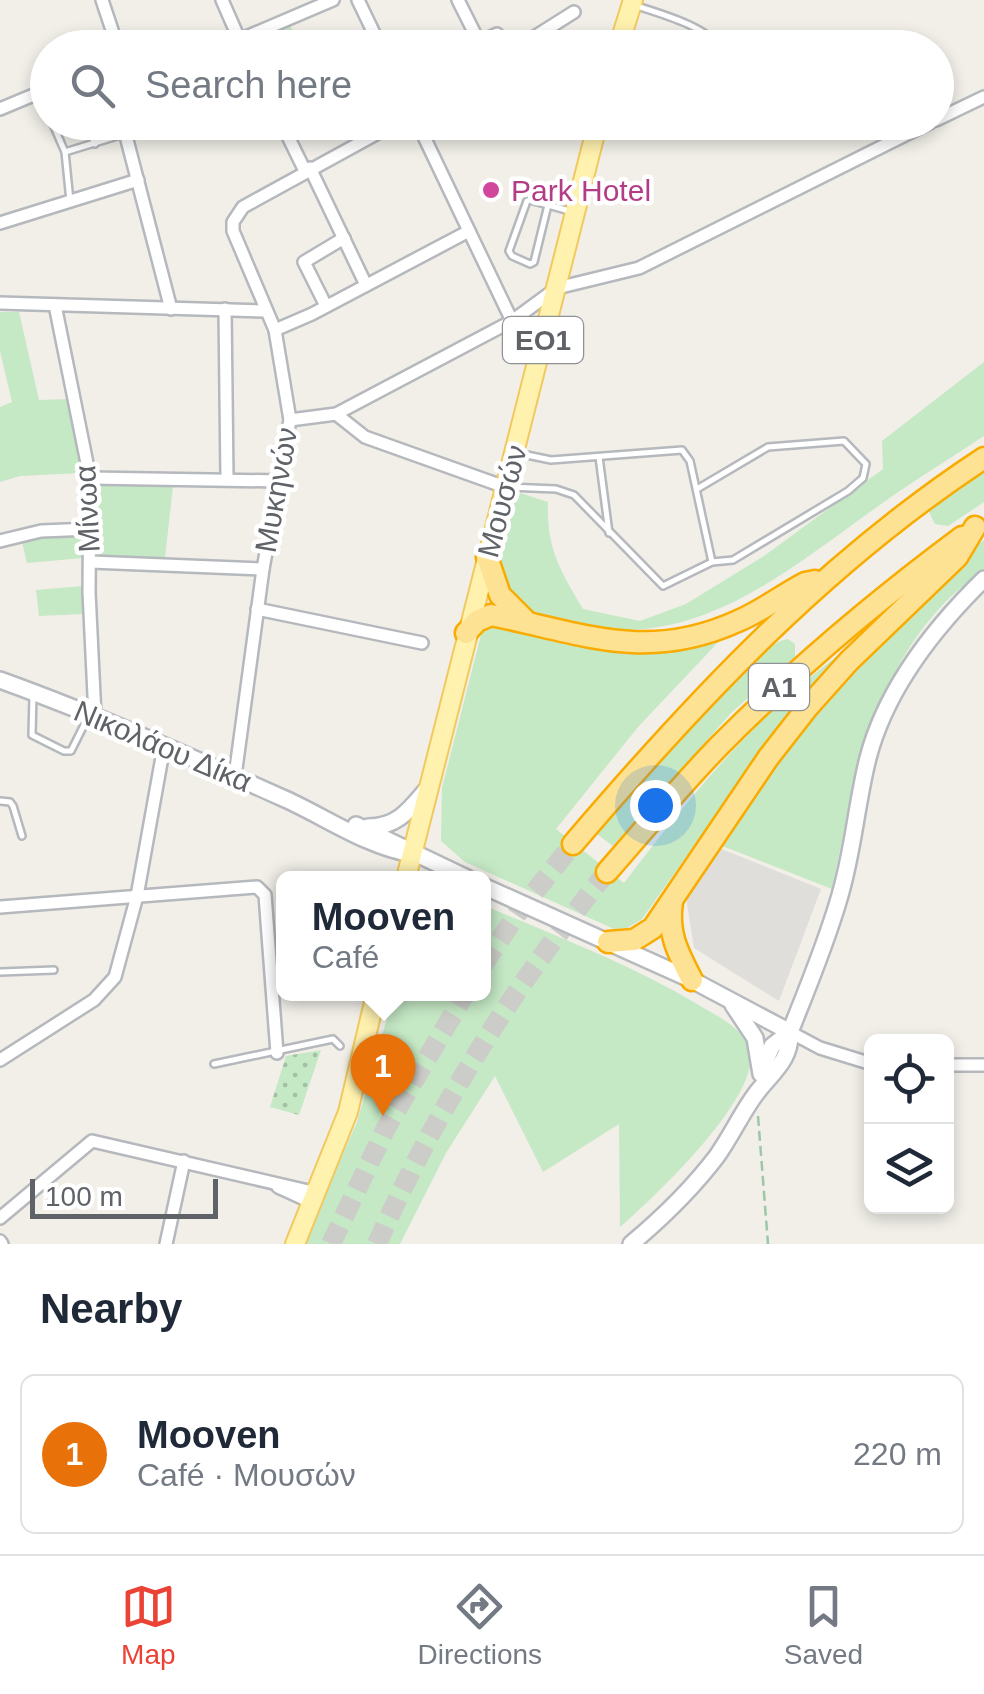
<!DOCTYPE html>
<meta charset="utf-8">
<style>
body{margin:0;font-family:Helvetica,sans-serif;background:#f6f6f7;color:#1f2937}
.controls{position:absolute;right:30px;bottom:30px;display:grid;overflow:hidden;border-radius:15px;box-shadow:0 5px 15px #0003}
.controls button{width:90px;height:90px;display:grid;place-items:center;padding:0;border:0;border-bottom:2px solid #e0e1e3;background:#fff;color:#1f2937;font:50px sans-serif}
.scale{position:absolute;left:30px;bottom:25px;width:188px;box-sizing:border-box;padding-left:10px;border:5px solid #5f6368;border-top:0;font-size:28px;line-height:35px;white-space:nowrap;color:#5f6368;-webkit-text-stroke:8px #fff;paint-order:stroke}
.you{position:absolute;left:655px;top:805px;width:35px;height:35px;margin:-25px;border:8px solid #fff;border-radius:50%;background:#1a73e8;box-shadow:0 0 0 15px #1a73e833}
.badge{display:grid;place-items:center;width:65px;height:65px;border-radius:50%;background:#ea4335;color:#fff;font-size:32px;font-weight:700}
.pin{position:absolute;translate:-50% -82px;filter:drop-shadow(0 2px 5px #0008)}
.pin::after{content:'';position:absolute;top:52px;width:35px;height:30px;background:inherit;clip-path:polygon(0 0,100% 0,50% 100%)}
.popup{position:absolute;left:276px;top:871px;width:215px;height:130px;box-sizing:border-box;display:grid;place-content:center;border-radius:15px;background:#fff;filter:drop-shadow(0 2px 8px #0005);font-size:32px;white-space:nowrap;color:#747a83}
.popup b{font-size:38px;color:#1f2937}
.popup::after{content:'';position:absolute;left:50%;top:100%;margin-left:-20px;border:20px solid transparent;border-top-color:#fff}
.list{margin:0;padding:0;list-style:none}
h2{display:flex;justify-content:space-between;align-items:center;height:130px;margin:0;padding:0 40px;font-size:42px}
h2 small{font-size:32px;font-weight:400;color:#747a83}
.list li{display:grid;grid-template-columns:65px 1fr auto;gap:30px;align-items:center;box-sizing:border-box;height:160px;margin:0 20px 20px;padding:0 20px;border:2px solid #e0e1e3;border-radius:15px}
.list b{display:block;font-size:38px;white-space:nowrap}
.list p{margin:0;font-size:32px;white-space:nowrap;color:#747a83}
.list em{font-size:32px;font-style:normal;color:#747a83}
.icon{flex:none;width:55px;height:55px;fill:none;stroke:currentColor;stroke-width:2;stroke-linecap:round;stroke-linejoin:round}
.map{position:relative;flex:none;width:984px;height:1244px;overflow:hidden}
.search{position:absolute;background:#fff;box-shadow:0 5px 15px #0003;left:30px;right:30px;top:30px;height:110px;display:flex;align-items:center;gap:25px;box-sizing:border-box;padding:0 35px;border-radius:55px;color:#747a83;font-size:38px}
.sheet{height:310px;background:#fff}
nav{display:flex;justify-content:space-around;align-items:center;box-sizing:border-box;height:140px;border-top:2px solid #e0e1e3;background:#fff;font-size:28px;color:#747a83}
nav a{display:grid;justify-items:center;gap:5px}
nav .on{color:#ea4335}
.map>svg:first-child{display:block}
.industrial{fill:#e0deda}
.grass{fill:#c5e8c5}
.park{fill:url(#park-dots)}
.lines{fill:none;stroke-linecap:round;stroke-linejoin:round}
.highway-tunnel{stroke:#ccccc8;stroke-width:20;stroke-dasharray:20 10;stroke-linecap:butt}
.lane-casing{stroke:#b5b8bc;stroke-width:10}
.street-casing{stroke:#b5b8bc;stroke-width:16}
.secondary-casing{stroke:#b6babf;stroke-width:20}
.primary-casing{stroke:#f2c960;stroke-width:22}
.highway-casing{stroke:#f9ab00;stroke-width:25}
.path{stroke:#9cc7a9;stroke-width:2.5;stroke-dasharray:10 5;stroke-linecap:butt}
.lane{stroke:#fff;stroke-width:5}
.street{stroke:#fff;stroke-width:11}
.secondary{stroke:#fff;stroke-width:15}
.primary{stroke:#fff2af;stroke-width:18}
.highway{stroke:#fde293;stroke-width:20}
.hotel-dot{fill:#d1479c;stroke:#fff;stroke-width:4}
.labels{text-anchor:middle;dominant-baseline:central;stroke-width:9;stroke-linejoin:round;paint-order:stroke}
.shield{fill:#fff;stroke:#8f9295;stroke-width:2.5}
.shield-label{font-size:28px;font-weight:bold;fill:#5f6368}
.hotel-label{font-size:30px;fill:#b23c85;stroke:#fff;text-anchor:start}
.street-label{font-size:30px;fill:#5f6368;stroke:#fff}
</style>
<div class="map">
<svg width="984" height="1244" viewBox="0 0 984 1244">
<defs>
<pattern id="park-dots" width="8" height="8" patternUnits="userSpaceOnUse" patternTransform="scale(2.5)"><rect width="8" height="8" fill="#c5e8c5"/><path d="M2 2h.1M6 6h.1" fill="none" stroke="#a3c0a4" stroke-width="1.8" stroke-linecap="round"/></pattern>
</defs>
<rect width="100%" height="100%" fill="#f1efe8"/>
<path class="industrial" d="M719 848 821 889 779 1001 694 948 685 891Z"/>
<g class="grass">
<path d="M0 312H19L39 400 70 399 81 473 20 476 0 482V407L12 402 0 351Z"/>
<path d="M984 362V436C946 461 907 485 870 512 771 583 683 658 553 620 478 598 501 549 517 492L548 502C546 547 560 571 583 609L640 621 686 604 764 556 883 469 882 441Z"/>
<path d="M984 469V502L948 526 935 524 929 512 932 506Z"/>
<path d="M95 485 173 486 165 558 99 555Z"/>
<path d="M80 537 83 558 27 563 22 542 37 538Z"/>
<path d="M984 540V569C876 646 857 769 832 889L712 842 772 748 953 561Z"/>
<path d="M84 586 83 614 39 616 36 590Z"/>
<path d="M485 619 603 647 723 637 638 727 556 829 624 883C666 828 709 773 759 724 797 685 841 653 884 620L810 691 779 726 642 919 627 928 614 929 465 862 441 841 442 788Z"/>
<path d="M788 639 795 644V657L732 712 613 846 597 834C625 799 752 642 788 639Z"/>
<path d="M483 905C555 936 630 964 697 1004 712 1013 729 1021 741 1034 745 1039 749 1048 750 1055 757 1100 653 1199 620 1227L619 1124 543 1172 495 1076 446 1153 400 1244H303L357 1122 394 994H483Z"/>
</g>
<g class="park">
<path d="M289 23 301 47H249L246 42Z"/>
<path d="M321 1050 299 1115 270 1107 286 1056Z"/>
</g>
<g class="lines">
<g class="highway-tunnel">
<path d="M483 965 517 914 573 844"/>
<path d="M331 1244 386 1128 465 994"/>
<path d="M377 1244C436 1109 514 985 607 872"/>
</g>
<g class="lane-casing">
<g id="lane">
<path d="M634 5C658 13 707 26 720 48"/>
<path d="M39 93 48 112"/>
<path d="M52 122 65 152"/>
<path d="M86 122 95 144"/>
<path d="M70 201 65 152 140 129"/>
<path d="M548 205 534 262 530 264 512 256 509 251 527 201 530 200 573 212"/>
<path d="M599 457 609 533"/>
<path d="M508 487 556 489 574 495 663 586 712 562 690 461 682 450 551 460 517 453"/>
<path d="M697 489 768 447 844 441 866 464 863 478 848 491 733 560 712 562"/>
<path d="M33 695 32 735 64 751H71L89 715"/>
<path d="M0 801 10 802 13 806 22 836"/>
<path d="M0 972 54 970"/>
<path d="M214 1064 333 1039 340 1046"/>
</g>
</g>
<g class="street-casing">
<g id="street">
<path d="M102 0 118 48"/>
<path d="M222 0 243 48"/>
<path d="M358 0 381 48"/>
<path d="M458 0 479 42"/>
<path d="M239 40 333 0"/>
<path d="M467 48 497 34 504 48"/>
<path d="M517 48 574 12"/>
<path d="M0 109 48 89"/>
<path d="M936 120 984 97"/>
<path d="M142 122 143 128"/>
<path d="M281 122 305 171"/>
<path d="M417 122 512 321"/>
<path d="M126 136 171 309"/>
<path d="M310 168 366 285"/>
<path d="M0 223 138 180"/>
<path d="M0 303 264 311"/>
<path d="M55 305 90 478 89 592 95 716"/>
<path d="M326 306 304 262 344 238"/>
<path d="M225 309 227 478"/>
<path d="M275 330 312 314 469 231"/>
<path d="M336 414 365 437 505 487"/>
<path d="M290 420 336 414 512 321 557 288 639 268 931 122"/>
<path d="M90 478 279 481"/>
<path d="M0 541 41 531 91 529"/>
<path d="M91 562 263 569"/>
<path d="M257 609 422 643"/>
<path d="M235 776 263 569 290 420 275 330 233 231V222L243 207 398 122"/>
<path d="M0 907 257 887 265 895 277 1053"/>
<path d="M790 1032 820 1048 872 1064"/>
<path d="M0 1060 94 1000 115 977 137 896 164 746"/>
<path d="M946 1065H984"/>
<path d="M278 1187 313 1203"/>
<path d="M0 1218 92 1141 317 1193"/>
<path d="M0 1241 2 1244"/>
<path d="M166 1244 184 1161"/>
</g>
</g>
<g class="secondary-casing">
<g id="secondary">
<path d="M0 680C97 715 191 757 285 799 327 818 366 846 412 854"/>
<path d="M356 825 467 878"/>
<path d="M368 827C398 827 410 809 428 788"/>
<path d="M483 886 692 980 790 1032"/>
<path d="M733 1005 755 1038 761 1074"/>
<path d="M763 1067 772 1046 790 1032"/>
<path d="M631 1244C662 1218 692 1189 717 1156 732 1135 743 1110 758 1091 774 1071 791 1059 790 1032 807 989 825 946 838 902 853 855 856 805 868 758 886 689 934 628 984 579"/>
</g>
</g>
<g class="primary-casing">
<g id="primary">
<path d="M618 48 633 0"/>
<path d="M406 878 598 122"/>
<path d="M295 1244 348 1112 376 994"/>
</g>
</g>
<g class="highway-casing">
<g id="highway">
<path d="M487 557 500 595 526 621"/>
<path d="M466 633 477 621 491 615C582 633 646 663 738 621 762 611 782 595 805 583L815 581"/>
<path d="M573 844C696 700 824 563 984 458"/>
<path d="M607 872C644 830 680 786 719 746 794 670 876 601 962 537"/>
<path d="M672 902C667 933 678 953 692 980"/>
<path d="M608 942 634 940 653 928 768 758 807 708 849 661 957 557 975 527"/>
</g>
</g>
<path class="path" d="M758 1116 768 1244"/>
<use href="#lane" class="lane"/>
<use href="#street" class="street"/>
<use href="#secondary" class="secondary"/>
<use href="#primary" class="primary"/>
<use href="#highway" class="highway"/>
</g>
<circle class="hotel-dot" cx="491" cy="190" r="10"/>
<g class="labels">
<g class="shield">
<rect x="503" y="317" width="80" height="46" rx="8"/>
<rect x="749" y="664" width="60" height="46" rx="8"/>
</g>
<g class="shield-label">
<text x="543" y="340">ΕΟ1</text>
<text x="779" y="687">Α1</text>
</g>
<g class="hotel-label">
<text x="511" y="190">Park Hotel</text>
</g>
<g class="street-label">
<text transform="translate(276 490) rotate(-80)">Μυκηνών</text>
<text transform="translate(502 501) rotate(-75)">Μουσών</text>
<text transform="translate(87 509) rotate(-93)">Μίνωα</text>
<text transform="translate(163 746) rotate(23)">Νικολάου Δίκα</text>
</g>
</g>
</svg>
<div class="controls">
<button><svg class="icon" aria-label="locate" viewBox="0 0 24 24"><circle cx="12" cy="12" r="6"/><path d="M12 2v4M12 18v4M2 12h4M18 12h4"/></svg></button>
<button><svg class="icon" aria-label="layers" viewBox="0 0 24 24"><path d="M12 4l9 5-9 5-9-5zM3 14l9 5 9-5"/></svg></button>
</div>
<div class="scale">100 m</div>
<div class="you"></div>
<div class="pin badge" style="left:383px;top:1116px;background:#e8710a">1</div>
<div class="popup"><b>Mooven</b>Café</div>
<div class="search"><svg class="icon" aria-label="search" viewBox="0 0 24 24"><circle cx="10" cy="10" r="6"/><path d="M15 15l6 6"/></svg>Search here</div>
</div>
<section class="sheet">
<h2>Nearby<small></small></h2>
<ul class="list">
<li><span class="badge" style="background:#e8710a">1</span><div><b>Mooven</b><p>Café · Μουσών</p></div><em>220 m</em></li>
</ul>
</section>
<nav>
<a class="on"><svg class="icon" aria-label="map" viewBox="0 0 24 24"><path d="M3 6l6-2 6 2 6-2v14l-6 2-6-2-6 2zM9 4v14M15 6v14"/></svg>Map</a>
<a><svg class="icon" aria-label="directions" viewBox="0 0 24 24"><path d="M12 3l9 9-9 9-9-9zM9 14v-3h6M13 9l2 2-2 2"/></svg>Directions</a>
<a><svg class="icon" aria-label="saved" viewBox="0 0 24 24"><path d="M7 4h10v16l-5-4-5 4z"/></svg>Saved</a>
</nav>
